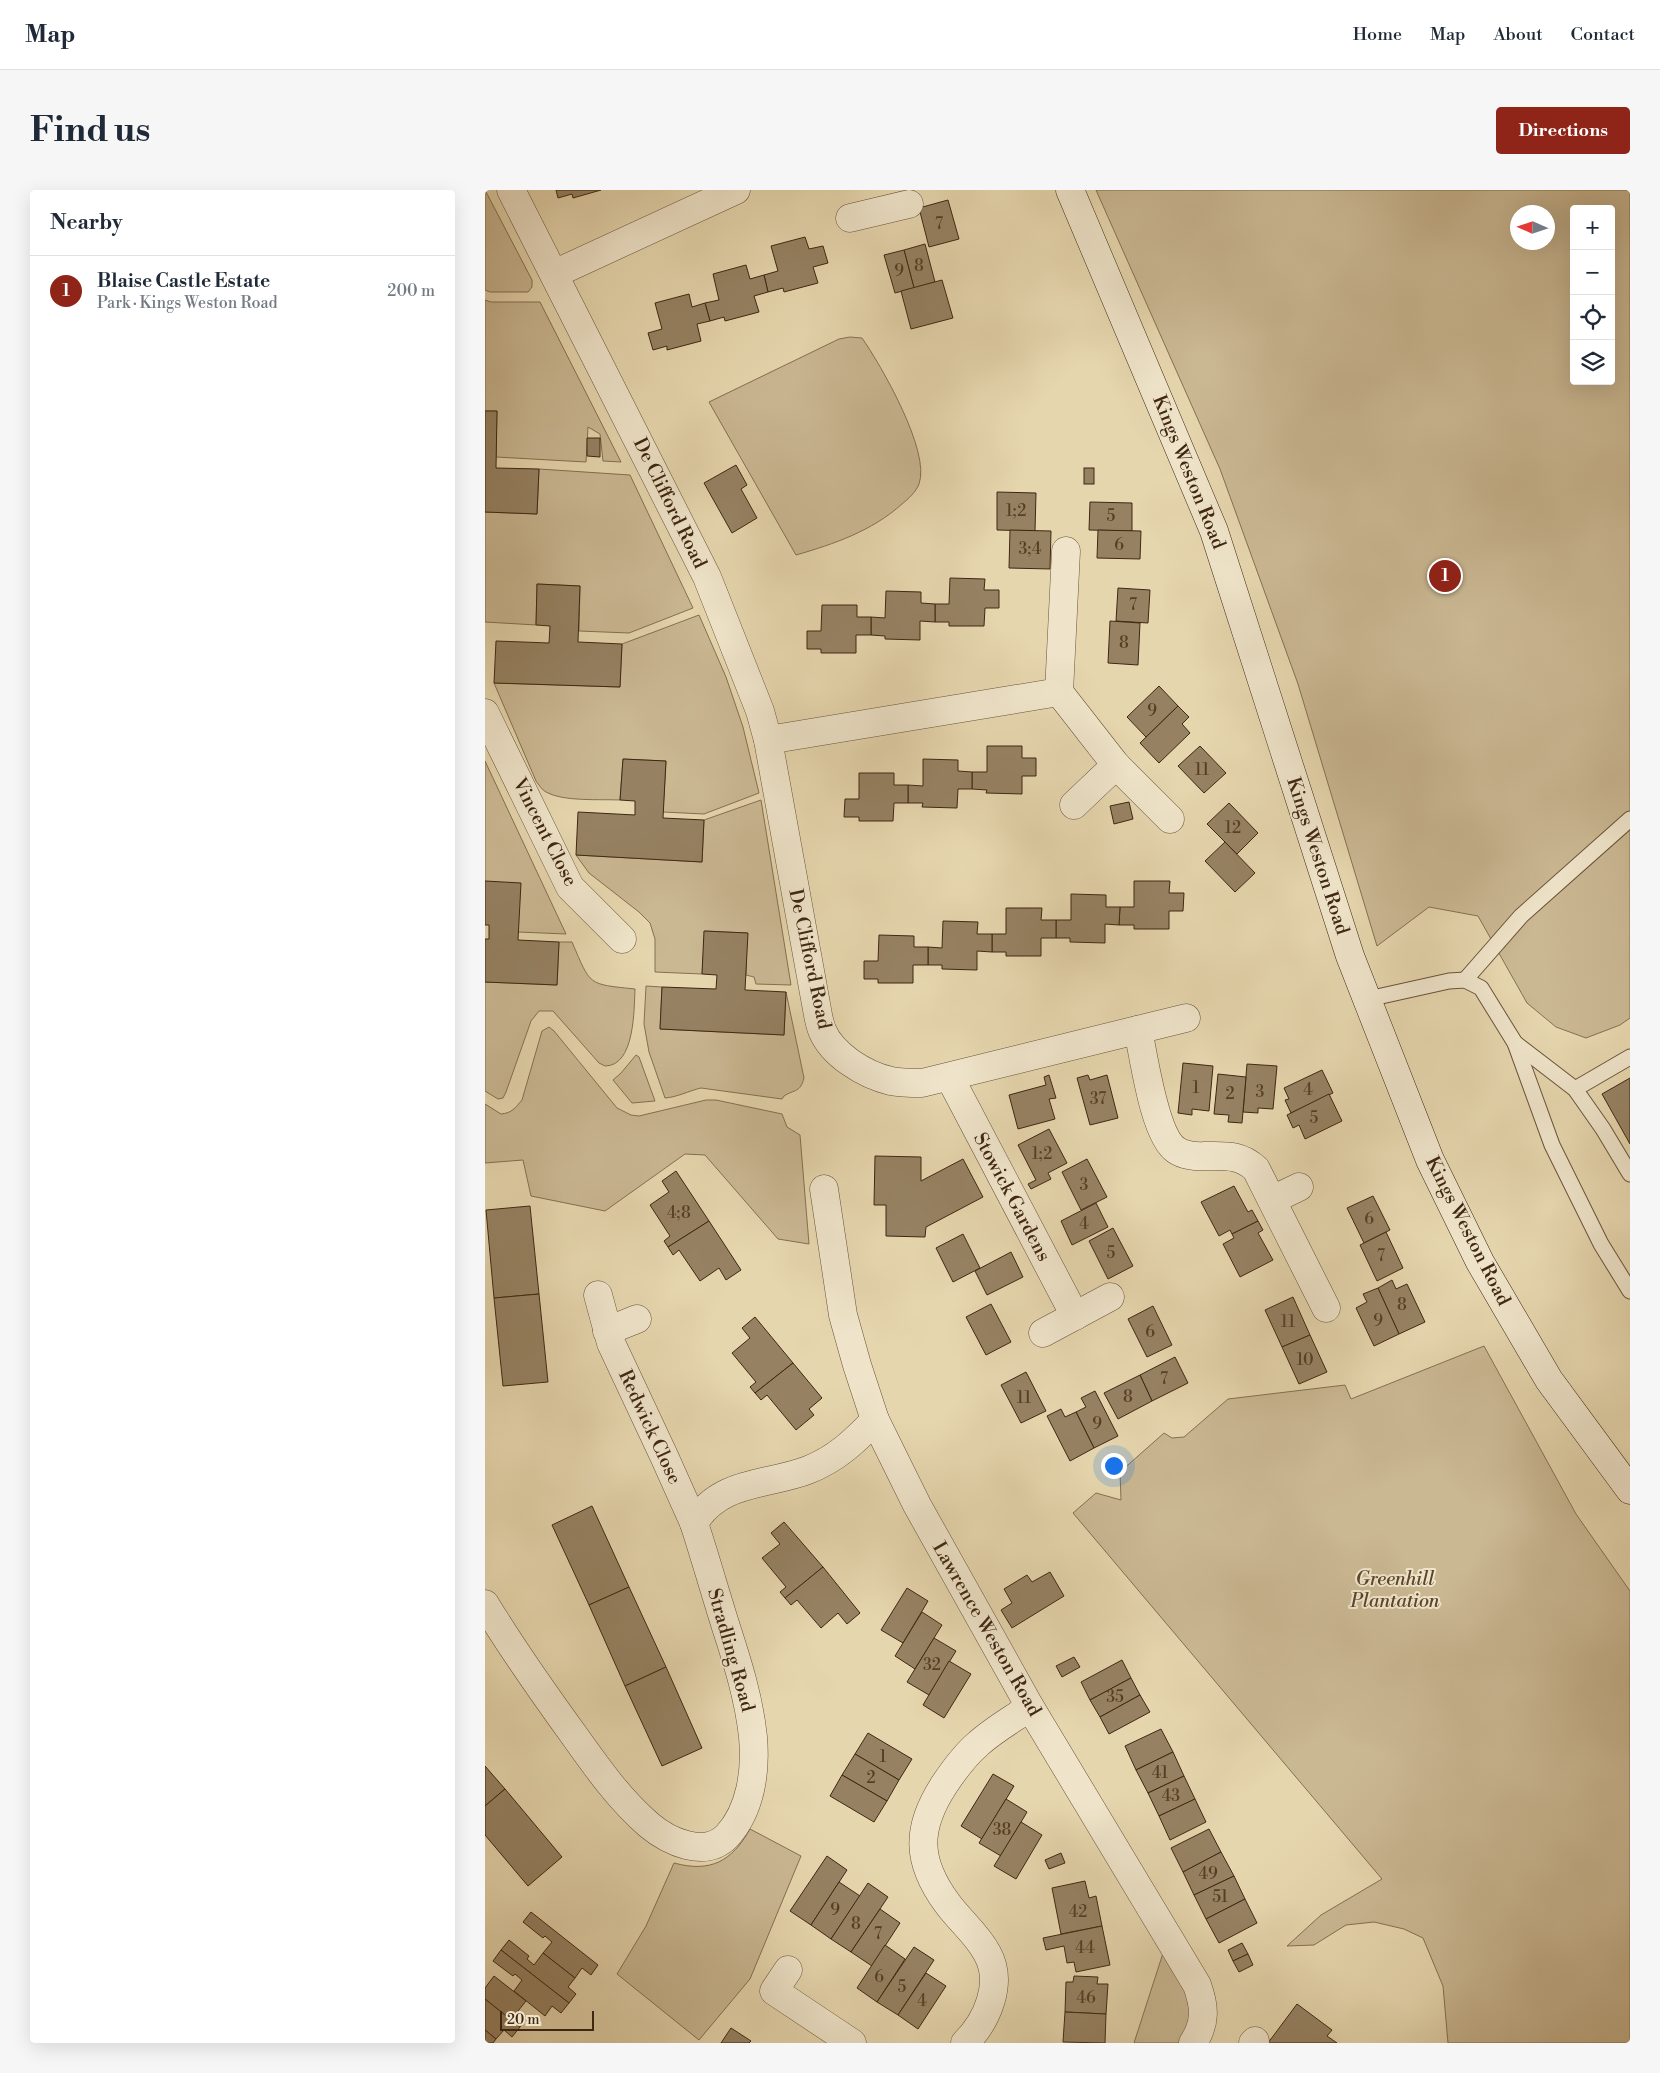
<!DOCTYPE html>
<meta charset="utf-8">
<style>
body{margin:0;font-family:"Libre Bodoni",serif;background:#f6f6f7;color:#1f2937}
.controls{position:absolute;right:15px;top:15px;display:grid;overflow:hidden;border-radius:5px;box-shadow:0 5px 20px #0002}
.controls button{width:45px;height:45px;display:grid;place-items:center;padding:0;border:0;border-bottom:1px solid #e0e1e3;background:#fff;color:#1f2937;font:25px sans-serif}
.compass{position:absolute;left:1025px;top:15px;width:45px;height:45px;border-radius:50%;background:#fff;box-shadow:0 5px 20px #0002;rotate:273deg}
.scale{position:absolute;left:15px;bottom:12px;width:94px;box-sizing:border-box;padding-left:5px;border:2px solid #3f2712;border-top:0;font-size:14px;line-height:18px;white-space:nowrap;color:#3f2712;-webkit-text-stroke:4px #efe4ca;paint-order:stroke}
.you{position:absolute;left:628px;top:1275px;width:18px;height:18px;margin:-12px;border:4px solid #fff;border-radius:50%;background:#1a73e8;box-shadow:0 0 0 8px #1a73e833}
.badge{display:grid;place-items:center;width:32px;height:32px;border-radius:50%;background:#8f2418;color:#fff;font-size:16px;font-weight:700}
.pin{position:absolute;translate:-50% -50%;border:2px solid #fff;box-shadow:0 1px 5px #0006}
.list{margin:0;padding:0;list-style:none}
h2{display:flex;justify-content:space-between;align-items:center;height:65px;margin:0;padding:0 20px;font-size:21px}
h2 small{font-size:16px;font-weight:400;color:#747a83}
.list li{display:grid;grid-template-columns:32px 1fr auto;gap:15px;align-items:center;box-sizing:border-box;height:70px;padding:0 20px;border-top:1px solid #e0e1e3}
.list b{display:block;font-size:19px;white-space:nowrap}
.list p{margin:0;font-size:16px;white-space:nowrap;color:#747a83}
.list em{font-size:16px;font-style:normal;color:#747a83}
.icon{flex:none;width:28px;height:28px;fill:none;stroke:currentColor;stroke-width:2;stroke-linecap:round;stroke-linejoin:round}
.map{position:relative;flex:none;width:1145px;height:1853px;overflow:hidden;border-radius:5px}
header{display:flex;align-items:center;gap:30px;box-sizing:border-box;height:70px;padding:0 25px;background:#fff;border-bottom:1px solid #e0e1e3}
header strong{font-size:24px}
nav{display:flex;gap:28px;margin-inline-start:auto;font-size:18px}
.intro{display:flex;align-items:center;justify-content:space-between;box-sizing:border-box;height:120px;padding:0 30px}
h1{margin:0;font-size:35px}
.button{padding:12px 22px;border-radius:5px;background:#8f2418;color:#fff;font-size:18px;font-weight:700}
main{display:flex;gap:30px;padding:0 30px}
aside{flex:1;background:#fff;border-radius:5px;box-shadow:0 5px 20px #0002}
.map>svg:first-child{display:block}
.green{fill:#cab893;stroke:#847052;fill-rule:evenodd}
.building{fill:#968263;stroke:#3f2712}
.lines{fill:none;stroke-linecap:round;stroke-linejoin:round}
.lane-casing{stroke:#695339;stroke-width:17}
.street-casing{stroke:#695339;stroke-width:29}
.secondary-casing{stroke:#3f2712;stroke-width:29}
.lane{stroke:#efe4ca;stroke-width:15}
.street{stroke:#efe4ca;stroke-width:28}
.secondary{stroke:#efe4ca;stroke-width:28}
.labels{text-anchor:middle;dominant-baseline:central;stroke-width:4;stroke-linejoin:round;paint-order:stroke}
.number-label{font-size:16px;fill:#553e26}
.street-label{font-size:19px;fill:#3f2712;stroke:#efe4ca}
.park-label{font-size:19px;font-style:italic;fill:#5b442c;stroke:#efe4ca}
</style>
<header>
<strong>Map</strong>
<nav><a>Home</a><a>Map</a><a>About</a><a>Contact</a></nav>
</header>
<div class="intro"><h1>Find us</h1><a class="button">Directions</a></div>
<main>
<aside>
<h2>Nearby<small></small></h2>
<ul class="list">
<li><span class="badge">1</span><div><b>Blaise Castle Estate</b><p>Park · Kings Weston Road</p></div><em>200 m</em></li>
</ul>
</aside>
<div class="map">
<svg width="1145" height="1853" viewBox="0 0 1145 1853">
<rect width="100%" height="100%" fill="#e6d6ae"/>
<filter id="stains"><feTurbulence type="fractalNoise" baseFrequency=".004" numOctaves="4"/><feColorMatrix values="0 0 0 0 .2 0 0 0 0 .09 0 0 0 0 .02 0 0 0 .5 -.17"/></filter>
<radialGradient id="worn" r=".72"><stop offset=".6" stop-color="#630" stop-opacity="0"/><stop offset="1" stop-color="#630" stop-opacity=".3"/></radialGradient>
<g class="green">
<path d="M0 0 47 90V97L43 102H5L0 100Z"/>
<path d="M611 0H1145V828L1135 835 1101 848 1071 837 1042 813 993 726 944 717 892 756 813 494 735 279ZM1089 19H1126V191H1089ZM1032 22H1062V52H1032Z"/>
<path d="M0 110 6 112H55L136 272 118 271 115 244 103 237 101 272 11 267 12 221H0Z"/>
<path d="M365 147 377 148C396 175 446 262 434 294 431 302 423 309 417 314 387 341 349 354 311 365L224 212 354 149Z"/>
<path d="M54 279 145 285 208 418 144 443 94 441 95 396 52 394 51 435 0 432V322L52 324Z"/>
<path d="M214 425 241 487 258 537 274 603 219 624 178 622 181 571 138 569 135 610C116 609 78 612 61 602 57 600 54 595 51 591L9 493 135 497 137 454Z"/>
<path d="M0 571 81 744 33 742 0 691Z"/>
<path d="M276 610 306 795 271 794 269 787 261 785 262 743 220 741 217 784 170 782V749L165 733 154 722 104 683 91 665 217 672 219 630Z"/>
<path d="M74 752H87C106 796 102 794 150 799 149 819 150 876 120 876L114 873 68 821H54L46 831 21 902 18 908 13 909 0 901V792L72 795Z"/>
<path d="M161 796 177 797 175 839 299 845 301 802 319 888C315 903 310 899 299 906L297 909 216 898C203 901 193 907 180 908L164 862 159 834Z"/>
<path d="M64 837 69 841 132 918 146 925 154 926 221 910H231L297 924 302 937 315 945 324 1054 293 1049 220 965 200 964 120 1021 46 1006 38 970 0 973V914L16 924C27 923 30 918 37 910L57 841Z"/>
<path d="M151 865 154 867 170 911 147 913 128 890 136 883Z"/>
<path d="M999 1156 1091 1324 1145 1401V1853H963L958 1796 938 1748 919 1739 889 1732 861 1735 829 1755 802 1756 836 1725 897 1689 588 1323 611 1303 636 1310 635 1282 679 1243 687 1248 699 1247 743 1209 860 1195 866 1209Z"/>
<path d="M265 1639 316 1666 265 1789 214 1850 132 1784 161 1736 189 1673C226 1683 247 1671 265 1639Z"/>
<path d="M679 1760C686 1771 700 1789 703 1801 708 1819 703 1838 694 1853H649Z"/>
</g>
<g class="building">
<path d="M71 0H116L88 8 87 4 73 8Z"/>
<path d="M463 10 474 49 444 57 434 18Z"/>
<path d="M320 47 324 59 338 56 343 73 328 77 333 93 299 102 298 98 283 102 279 85 293 81 286 56Z"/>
<path d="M440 54 450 92 429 98 419 60Z"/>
<path d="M419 60 429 98 410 103 399 65Z"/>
<path d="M261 75 265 89 279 85 283 102 269 106 274 122 240 131 239 127 225 131 220 113 234 110 228 84Z"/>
<path d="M457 90 468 128 426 139 416 101Z"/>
<path d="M204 104 207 117 220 113 225 131 212 134 216 151 182 160V156L168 160 163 143 177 139 170 113Z"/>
<path d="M0 221H12L11 278 54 279 52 324 0 322Z"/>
<path d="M102 248H115V267L102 266Z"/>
<path d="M251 275 262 295 256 299 272 328 247 343 219 293Z"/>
<rect x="599" y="278" width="10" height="16"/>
<path d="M512 302 551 303 550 341 512 340Z"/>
<path d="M605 312 647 313V341L604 340Z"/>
<path d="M525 340 566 341 565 379 524 378Z"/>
<path d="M613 340 656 341 655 369 612 368Z"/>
<path d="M465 388 500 389 499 400H514V418H500L499 436H464V432H450V414H464Z"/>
<path d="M52 394 95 396 93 452 137 454 135 497 9 493 11 451 64 453 65 436 51 435Z"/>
<path d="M633 398 665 400 663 433 631 431Z"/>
<path d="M401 401 436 402V413L450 414V432L435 431V450L400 449V446L386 445V427L400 428Z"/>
<path d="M337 415H372V427H386V445H371V463H336V459H322V441H336Z"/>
<path d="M625 431 655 433 653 475 623 473Z"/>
<path d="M674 496 693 516 661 547 642 527Z"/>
<path d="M693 516 704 527 697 534 705 543 674 573 655 553Z"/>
<path d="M502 556H537V568H551V586H537V604L501 603 502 600 487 599V582H502Z"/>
<path d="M715 556 741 583 719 603 693 576Z"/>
<path d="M138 569 181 571 178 628 219 630 217 672 91 665 93 622 150 625V611L135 610Z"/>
<path d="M438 569 473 570V581L487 582V599H473L472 618 437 617 438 613H423V595L438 596Z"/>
<path d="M374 583H409V595H423V613H409L408 631H374V627H359L360 609H374Z"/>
<path d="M644 612 648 629 629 634 625 616Z"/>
<path d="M744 613 773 643 752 664 722 634Z"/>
<path d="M740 652 770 683 750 702 720 671Z"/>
<path d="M0 691 36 693 33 750 74 752 72 795 0 792V749H4V735H0Z"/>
<path d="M649 691H685L684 703H699L698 721H684V739H649V735H634L635 717H649Z"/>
<path d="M586 704 621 705V717H635L634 735 620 734V753L585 752V748H571V730H586Z"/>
<path d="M521 718H557L556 730H571V748H556V766H521V762H507V744H521Z"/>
<path d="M458 731 493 732 492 744H507V762L492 761V780L457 779V775H443V757L457 758Z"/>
<path d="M219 741 263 743 260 800 301 802 299 845 175 839 177 797 231 799 232 785 217 784Z"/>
<path d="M394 745 429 746V757H443V775H428V793H393V789H379V771H393Z"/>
<path d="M698 873 728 876 724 921 707 919V925L693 923Z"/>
<path d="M762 874 792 876 788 919 773 918V923L758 922Z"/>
<path d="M837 880 848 903 806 923 800 910 804 909 799 898Z"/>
<path d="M733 884 761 887 757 933 743 932 744 925 729 924Z"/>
<path d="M564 885 571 908 564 909 570 929 533 939 524 905 561 895 559 887Z"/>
<path d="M603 885 605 890 622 885 633 928 605 935 592 888Z"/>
<path d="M1145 888V954L1117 904Z"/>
<path d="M844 904 857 931 820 949 814 935 808 938 802 925Z"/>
<path d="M564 939 582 973 563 983 566 989 546 999 543 994 551 990 533 955Z"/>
<path d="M390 966 436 967V991L478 969 498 1007 441 1037 440 1047 401 1046V1015H389Z"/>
<path d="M602 969 622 1007 596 1020 577 982Z"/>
<path d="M191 981 224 1031 183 1057 179 1051 185 1046 165 1015 184 1002 177 991Z"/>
<path d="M749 996 763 1022 767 1020 773 1031 747 1044 745 1040 734 1046 716 1012Z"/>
<path d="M888 1006 905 1040 879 1053 862 1018Z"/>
<path d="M611 1013 623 1037 587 1055 576 1031Z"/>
<path d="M45 1016 54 1104 9 1108 1 1020Z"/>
<path d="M224 1031 256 1080 241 1090 234 1078 215 1091 194 1060 188 1065 183 1057Z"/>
<path d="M773 1031 778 1040 773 1043 788 1070 755 1087 738 1054 749 1048 747 1044Z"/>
<path d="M628 1038 648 1076 623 1089 604 1051Z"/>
<path d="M901 1042 918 1078 892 1091 875 1055Z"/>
<path d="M478 1044 495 1078 468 1092 451 1058Z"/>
<path d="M526 1062 538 1087 502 1105 490 1081Z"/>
<path d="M907 1090 911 1099 922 1094 940 1132 914 1144 893 1098Z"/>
<path d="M893 1098 914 1144 889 1156 871 1118 882 1112 878 1104Z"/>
<path d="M54 1104 63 1192 18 1196 9 1108Z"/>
<path d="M808 1107 825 1145 797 1157 780 1120Z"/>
<path d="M506 1114 526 1152 501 1165 481 1127Z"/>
<path d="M668 1116 687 1155 662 1167 643 1129Z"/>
<path d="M270 1127 308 1173 270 1203 265 1197 271 1192 247 1163 265 1148 257 1138Z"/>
<path d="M825 1145 842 1182 814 1194 797 1157Z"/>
<path d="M690 1167 703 1193 667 1211 655 1185Z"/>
<path d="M308 1173 337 1208 324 1219 329 1225 311 1240 282 1205 276 1210 270 1203Z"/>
<path d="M541 1182 561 1221 536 1233 516 1195Z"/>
<path d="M655 1185 667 1211 633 1229 619 1203Z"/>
<path d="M610 1201 633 1246 609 1258 591 1222 601 1217 596 1208Z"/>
<path d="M576 1219 580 1227 591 1222 609 1258 585 1271 562 1226Z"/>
<path d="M107 1316 144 1397 104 1415 67 1335Z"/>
<path d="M299 1332 338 1377 300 1408 295 1402 301 1397 277 1368 295 1354 286 1343Z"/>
<path d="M338 1377 375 1423 362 1434 353 1423 336 1438 312 1410 306 1415 300 1408Z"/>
<path d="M565 1382 579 1406 527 1438 516 1420 527 1413 519 1399 542 1385 547 1392Z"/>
<path d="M144 1397 181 1477 140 1496 104 1415Z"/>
<path d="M422 1398 443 1411 418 1453 396 1440Z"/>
<path d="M437 1422 457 1435 430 1479 410 1466Z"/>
<path d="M449 1448 471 1461 444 1505 422 1492Z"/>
<path d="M589 1467 595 1477 577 1487 571 1476Z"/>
<path d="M637 1470 646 1488 605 1510 596 1492Z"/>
<path d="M464 1471 486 1484 459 1528 438 1515Z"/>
<path d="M181 1477 217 1558 177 1576 140 1496Z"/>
<path d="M646 1488 655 1505 615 1527 605 1510Z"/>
<path d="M655 1505 665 1522 624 1544 615 1527Z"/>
<path d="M676 1539 688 1562 651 1580 640 1556Z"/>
<path d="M383 1543 427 1569 414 1590 370 1564Z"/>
<path d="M688 1562 699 1586 663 1603 651 1580Z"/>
<path d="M370 1564 414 1590 402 1611 357 1585Z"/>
<path d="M0 1576 20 1599 0 1616Z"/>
<path d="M508 1584 529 1596 497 1649 476 1636Z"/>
<path d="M357 1585 402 1611 389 1632 345 1606Z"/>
<path d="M699 1586 710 1609 674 1626 663 1603Z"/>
<path d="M20 1599 77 1667 43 1696 0 1645V1616Z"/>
<path d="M521 1609 542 1622 516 1666 494 1653Z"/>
<path d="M710 1609 721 1632 685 1650 674 1626Z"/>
<path d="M536 1632 557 1645 531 1689 509 1676Z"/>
<path d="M724 1639 736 1662 698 1682 686 1658Z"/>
<path d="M736 1662 749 1686 709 1705 698 1682Z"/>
<path d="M576 1663 580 1673 564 1679 560 1670Z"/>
<path d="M342 1666 362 1680 326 1735 305 1721Z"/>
<path d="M749 1686 760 1709 721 1729 709 1705Z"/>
<path d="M600 1691 604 1708 611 1706 617 1736 576 1744 567 1698Z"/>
<path d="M354 1692 375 1706 346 1749 326 1735Z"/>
<path d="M383 1693 403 1707 366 1762 346 1749Z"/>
<path d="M760 1709 772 1733 734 1753 721 1729Z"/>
<path d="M395 1719 415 1733 387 1776 366 1762Z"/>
<path d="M46 1722 113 1775 106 1785 97 1778 90 1788 58 1763 67 1752 60 1746 58 1748 38 1732Z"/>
<path d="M617 1736 625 1775 591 1782 589 1772 582 1773 579 1756 561 1760 558 1748Z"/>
<path d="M24 1750 44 1766 42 1769 49 1775 58 1763 90 1788 83 1797 91 1804 84 1813 16 1760Z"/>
<path d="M757 1753 763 1764 748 1771 743 1760Z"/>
<path d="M400 1755 420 1769 392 1812 372 1798Z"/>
<path d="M429 1757 449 1770 413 1825 392 1812Z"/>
<path d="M16 1760 84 1813 76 1823 67 1816 60 1826 29 1801 37 1790 30 1784 28 1786 8 1771Z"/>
<path d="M763 1764 768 1775 754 1782 748 1771Z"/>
<path d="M441 1783 461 1796 433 1839 413 1825Z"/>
<path d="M9 1786 41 1811 33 1821 42 1827 35 1837 0 1809V1798Z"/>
<path d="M589 1786 613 1787 612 1794H623L621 1824 580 1822 581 1792H588Z"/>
<path d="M0 1809 35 1837 27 1847 19 1840 11 1849 0 1840Z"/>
<path d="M812 1814 847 1840 842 1846 852 1853H783Z"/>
<path d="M580 1822 621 1824 620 1853 578 1852Z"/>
<path d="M246 1838 266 1851 264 1853H236Z"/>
<path d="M0 1840 11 1849 8 1853H0Z"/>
</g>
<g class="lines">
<g class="lane-casing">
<g id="lane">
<path d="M980 790 1036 726 1145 629"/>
<path d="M883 809 964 791 980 790 996 798 1030 853 1067 955 1116 1054 1145 1101"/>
<path d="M1030 853 1090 899 1118 939 1145 984"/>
<path d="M1090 899 1145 867"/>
</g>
</g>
<g class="street-casing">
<g id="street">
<path d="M26 0 222 387 275 521 283 550 333 825C334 830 335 835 337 840 347 865 380 885 406 891 416 893 426 893 437 893L701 828"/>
<path d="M365 28 424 14"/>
<path d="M69 84 251 0"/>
<path d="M581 361 574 502 631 575 685 629"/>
<path d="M0 523 85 697 137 749"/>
<path d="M283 550 574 502"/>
<path d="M589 615 631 575"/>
<path d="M653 840C659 867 669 945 691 960 698 965 711 967 720 966 740 966 755 964 771 979L841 1118"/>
<path d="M465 888 590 1126"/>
<path d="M339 999 358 1125 372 1175 390 1230 432 1315 545 1517 712 1795C720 1817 721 1833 708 1853"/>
<path d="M787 1010 814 997"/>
<path d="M113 1105 126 1153 179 1266 209 1333"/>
<path d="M122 1141 152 1129"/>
<path d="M558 1143 625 1107"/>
<path d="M0 1414C28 1460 59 1504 91 1548 113 1579 135 1610 164 1635 183 1651 220 1669 242 1646 266 1620 271 1581 268 1547 264 1509 253 1474 241 1437 230 1402 220 1367 209 1333 235 1290 281 1296 323 1280 351 1269 370 1251 390 1230"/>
<path d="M303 1780 289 1801 367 1853"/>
<path d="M480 1853C502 1831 519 1793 502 1763 492 1744 475 1731 462 1713 431 1671 431 1638 459 1595 469 1580 479 1566 493 1554 508 1540 528 1529 545 1517"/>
<path d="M768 1853 770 1851"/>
</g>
</g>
<g class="secondary-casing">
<path id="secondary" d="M585 0 729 341 865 766 945 970 995 1072 1064 1190 1145 1300"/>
</g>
<use href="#lane" class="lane"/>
<use href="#street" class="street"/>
<use href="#secondary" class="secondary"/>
</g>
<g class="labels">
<g class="number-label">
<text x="454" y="34">7</text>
<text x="434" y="76">8</text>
<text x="414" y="81">9</text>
<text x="531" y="321">1;2</text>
<text x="626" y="326">5</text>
<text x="634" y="355">6</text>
<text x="545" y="359">3;4</text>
<text x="648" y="415">7</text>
<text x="639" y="453">8</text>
<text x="667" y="521">9</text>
<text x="717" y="580">11</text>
<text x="748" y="638">12</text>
<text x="711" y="898">1</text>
<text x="823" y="900">4</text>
<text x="775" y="902">3</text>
<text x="745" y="904">2</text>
<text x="613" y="909">37</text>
<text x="829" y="928">5</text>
<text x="557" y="964">1;2</text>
<text x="599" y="995">3</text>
<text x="194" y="1023">4;8</text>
<text x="884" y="1029">6</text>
<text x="599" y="1034">4</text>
<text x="626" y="1063">5</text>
<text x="896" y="1066">7</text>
<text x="917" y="1115">8</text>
<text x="893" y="1131">9</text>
<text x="803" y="1132">11</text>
<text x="665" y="1142">6</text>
<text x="820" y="1170">10</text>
<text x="679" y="1189">7</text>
<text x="643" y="1207">8</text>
<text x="539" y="1208">11</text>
<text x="612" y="1234">9</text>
<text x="447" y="1475">32</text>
<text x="630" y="1507">35</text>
<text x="398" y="1567">1</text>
<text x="675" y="1583">41</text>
<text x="386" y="1588">2</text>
<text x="686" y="1606">43</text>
<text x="517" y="1640">38</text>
<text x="723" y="1684">49</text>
<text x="735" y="1707">51</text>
<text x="350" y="1720">9</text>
<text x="593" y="1722">42</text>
<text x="371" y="1734">8</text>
<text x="393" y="1744">7</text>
<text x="600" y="1758">44</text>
<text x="394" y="1787">6</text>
<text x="417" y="1797">5</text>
<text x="601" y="1808">46</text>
<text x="437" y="1811">4</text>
</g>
<g class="street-label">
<text transform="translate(704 282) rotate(68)">Kings Weston Road</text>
<text transform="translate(185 313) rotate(64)">De Clifford Road</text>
<text transform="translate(60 642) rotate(63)">Vincent Close</text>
<text transform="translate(833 666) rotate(72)">Kings Weston Road</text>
<text transform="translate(325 769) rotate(78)">De Clifford Road</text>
<text transform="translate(527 1007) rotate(62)">Stowick Gardens</text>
<text transform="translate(983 1041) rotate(63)">Kings Weston Road</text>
<text transform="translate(165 1237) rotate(65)">Redwick Close</text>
<text transform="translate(502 1439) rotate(60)">Lawrence Weston Road</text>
<text transform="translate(246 1460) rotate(74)">Stradling Road</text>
</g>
<g class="park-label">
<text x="910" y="1389">Greenhill<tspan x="910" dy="22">Plantation</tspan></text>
</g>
</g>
<rect width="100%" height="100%" filter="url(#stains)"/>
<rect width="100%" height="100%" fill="url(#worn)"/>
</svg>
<div class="controls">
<button>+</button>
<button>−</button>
<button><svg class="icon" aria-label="locate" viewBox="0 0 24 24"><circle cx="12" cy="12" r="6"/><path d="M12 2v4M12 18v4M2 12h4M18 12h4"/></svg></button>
<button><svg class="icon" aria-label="layers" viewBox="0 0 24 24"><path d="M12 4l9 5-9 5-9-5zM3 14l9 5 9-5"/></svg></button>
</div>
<svg class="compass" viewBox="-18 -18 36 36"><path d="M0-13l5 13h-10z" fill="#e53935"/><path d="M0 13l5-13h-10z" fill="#747a83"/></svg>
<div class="scale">20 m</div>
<div class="you"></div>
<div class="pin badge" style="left:960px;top:386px">1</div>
</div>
</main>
